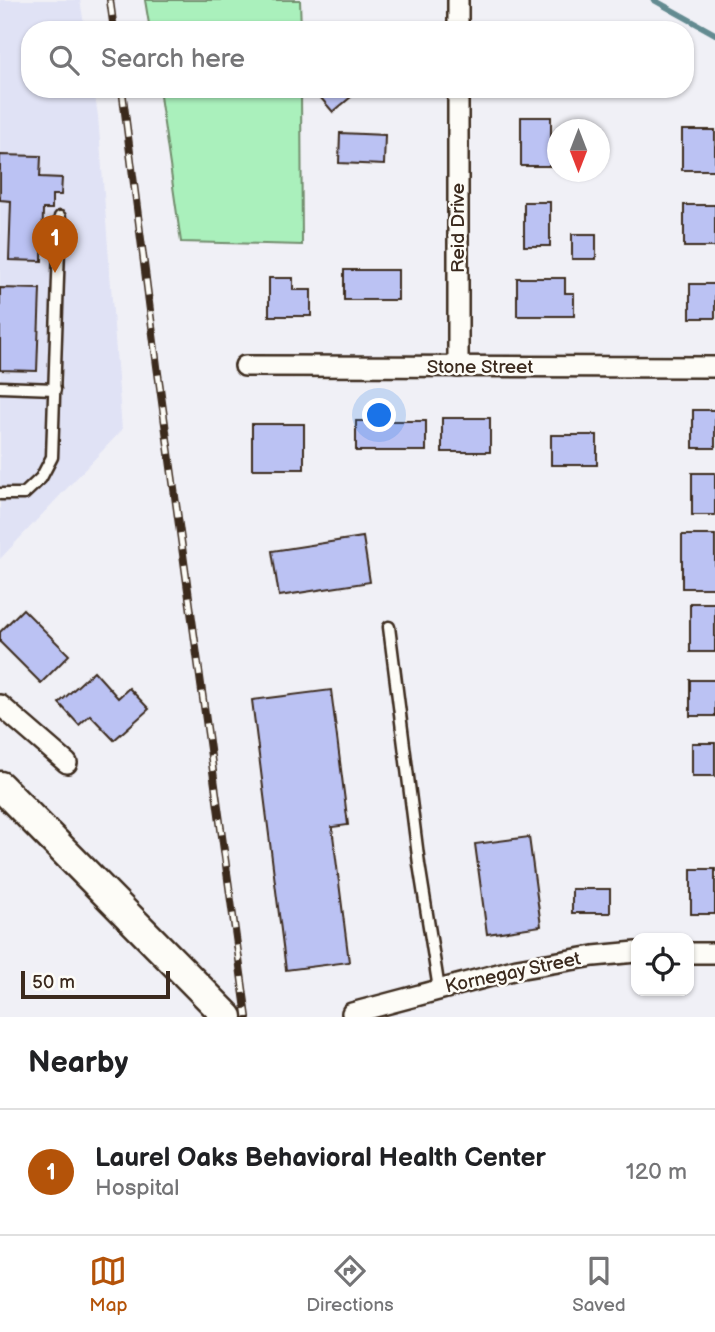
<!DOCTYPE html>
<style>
body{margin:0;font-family:"Balsamiq Sans",sans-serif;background:#f6f6f6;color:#202124}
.controls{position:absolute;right:21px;bottom:21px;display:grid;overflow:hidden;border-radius:14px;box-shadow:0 2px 5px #0004}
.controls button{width:63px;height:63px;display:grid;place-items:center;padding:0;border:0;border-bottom:2px solid #e0e0e0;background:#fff;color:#202124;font:35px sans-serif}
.compass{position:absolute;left:547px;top:119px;width:63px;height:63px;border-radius:50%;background:#fff;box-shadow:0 2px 5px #0004;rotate:180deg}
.scale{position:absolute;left:21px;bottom:18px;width:149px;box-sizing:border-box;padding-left:7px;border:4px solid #3b2a1e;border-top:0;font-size:19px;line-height:24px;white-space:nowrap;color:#3b2a1e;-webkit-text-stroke:5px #fdfcf7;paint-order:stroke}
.you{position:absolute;left:380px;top:416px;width:24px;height:24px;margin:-18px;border:5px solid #fff;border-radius:50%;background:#1a73e8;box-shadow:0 0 0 10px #1a73e833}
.badge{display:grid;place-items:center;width:46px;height:46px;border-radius:50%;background:#b45309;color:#fff;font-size:23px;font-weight:700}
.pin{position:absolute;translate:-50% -58px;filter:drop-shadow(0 2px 4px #0008)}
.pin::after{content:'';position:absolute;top:37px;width:24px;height:21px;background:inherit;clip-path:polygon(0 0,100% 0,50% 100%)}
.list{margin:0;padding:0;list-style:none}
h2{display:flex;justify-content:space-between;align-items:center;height:91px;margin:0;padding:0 28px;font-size:30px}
h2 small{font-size:23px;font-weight:400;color:#757577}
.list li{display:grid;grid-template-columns:46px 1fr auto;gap:21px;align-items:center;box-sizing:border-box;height:126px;padding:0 28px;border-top:2px solid #e0e0e0}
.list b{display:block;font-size:26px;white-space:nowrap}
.list p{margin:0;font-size:23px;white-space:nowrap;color:#757577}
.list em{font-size:23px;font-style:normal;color:#757577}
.icon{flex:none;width:38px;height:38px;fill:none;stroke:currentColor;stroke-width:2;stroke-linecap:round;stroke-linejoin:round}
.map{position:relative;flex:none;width:715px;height:1017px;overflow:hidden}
.search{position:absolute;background:#fff;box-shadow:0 2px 5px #0004;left:21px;right:21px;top:21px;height:77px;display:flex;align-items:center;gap:18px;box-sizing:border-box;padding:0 24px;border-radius:28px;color:#757577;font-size:26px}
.sheet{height:217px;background:#fff}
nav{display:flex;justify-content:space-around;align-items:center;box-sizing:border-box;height:98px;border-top:2px solid #e0e0e0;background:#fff;font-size:19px;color:#757577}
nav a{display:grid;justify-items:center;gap:4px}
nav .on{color:#b45309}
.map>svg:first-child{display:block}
.built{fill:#e0e2f5}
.green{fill:#aaf0bc;stroke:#728d6d;stroke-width:2}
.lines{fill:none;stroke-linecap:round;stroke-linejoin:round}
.stream{stroke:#648b91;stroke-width:6}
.building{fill:#bbc2f3;stroke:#3b2a1e;stroke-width:2}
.service-casing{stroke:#3b2a1e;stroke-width:15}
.minor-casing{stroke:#3b2a1e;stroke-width:24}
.secondary-casing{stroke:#3b2a1e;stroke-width:33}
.service{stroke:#fdfcf7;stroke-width:10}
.minor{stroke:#fdfcf7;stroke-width:19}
.secondary{stroke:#fdfcf7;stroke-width:28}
.rail-casing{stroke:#3b2a1e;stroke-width:8}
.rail{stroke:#fdfcf7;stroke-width:5;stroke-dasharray:16;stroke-linecap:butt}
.labels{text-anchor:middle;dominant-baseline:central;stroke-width:5;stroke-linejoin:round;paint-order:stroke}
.street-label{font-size:19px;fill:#3b2a1e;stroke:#fdfcf7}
</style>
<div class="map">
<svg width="715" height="1017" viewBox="0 0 715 1017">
<rect width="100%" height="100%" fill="#f0f0f6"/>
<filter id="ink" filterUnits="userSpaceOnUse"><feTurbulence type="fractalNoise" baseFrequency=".0143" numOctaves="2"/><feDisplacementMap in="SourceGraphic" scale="14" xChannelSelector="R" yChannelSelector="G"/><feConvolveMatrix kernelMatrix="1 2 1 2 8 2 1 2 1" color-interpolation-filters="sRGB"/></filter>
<g filter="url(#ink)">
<path class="built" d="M0 0H80L85 30H30V89H94L98 116 122 430 0 559Z"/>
<g class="green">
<path d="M145 0H300L301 30H150Z"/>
<path d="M159 89H301L302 245 181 242Z"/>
</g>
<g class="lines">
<path class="stream" d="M654 0 715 34"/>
</g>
<g class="building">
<path d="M315 89H357L358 91 333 112 314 90Z"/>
<rect x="521" y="117" width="30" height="49"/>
<rect x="682" y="130" width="33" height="40"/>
<path d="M340 133 385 135 384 165 339 163Z"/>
<path d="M0 155 41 156 40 177 62 178 61 195H52V209H43L42 261 9 260 11 201 0 200Z"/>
<rect x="524" y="202" width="26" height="44"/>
<rect x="684" y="205" width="31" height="42"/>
<rect x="572" y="234" width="24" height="25"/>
<rect x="344" y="270" width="54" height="30"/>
<path d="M269 278H293V290H311V316H269Z"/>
<path d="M517 278H565V293H574V316H517Z"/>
<rect x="690" y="284" width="25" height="34"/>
<path d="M0 288 40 289 37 371 0 370Z"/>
<rect x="693" y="410" width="22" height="38"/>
<rect x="442" y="418" width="48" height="34"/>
<rect x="356" y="421" width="70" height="30"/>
<rect x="252" y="424" width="52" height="45"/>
<rect x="551" y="435" width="46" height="30"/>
<rect x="692" y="473" width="23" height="42"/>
<rect x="682" y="535" width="33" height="53"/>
<path d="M363 537 370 582 279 596 272 551Z"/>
<rect x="690" y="603" width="25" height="49"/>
<path d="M23 609 69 655 41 683 0 642V632Z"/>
<path d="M94 671 118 698 129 688 149 709 114 740 90 715 79 725 59 703Z"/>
<rect x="690" y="680" width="25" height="36"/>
<path d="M331 690 348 825 332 827 349 962 286 970 252 700Z"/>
<rect x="692" y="743" width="23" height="33"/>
<path d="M529 837 541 926 487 934 475 844Z"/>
<rect x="691" y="869" width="24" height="45"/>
<rect x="572" y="889" width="38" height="24"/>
</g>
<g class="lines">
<g class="service-casing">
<g id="service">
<path d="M0 387 55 389"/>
<path d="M0 494H24L41 478 52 457 60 217"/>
<path d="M389 627 419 864 439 989"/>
</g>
</g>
<g class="minor-casing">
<g id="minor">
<path d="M458 0V30"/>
<path d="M458 89V367"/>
<path d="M245 366 715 367"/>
<path d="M0 705 67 763"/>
<path d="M689 953H715"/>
<path d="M352 1013 517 969 594 956 636 952"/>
</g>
</g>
<g class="secondary-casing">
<path id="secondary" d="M0 786 228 1017"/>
</g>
<use href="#service" class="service"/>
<use href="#minor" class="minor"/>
<use href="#secondary" class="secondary"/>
<g class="rail-casing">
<g id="rail">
<path d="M110 0 114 30"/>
<path d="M122 89 157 366 247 1017"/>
</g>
</g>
<use href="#rail" class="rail"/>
</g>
</g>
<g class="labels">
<g class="street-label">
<text transform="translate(458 228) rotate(-90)">Reid Drive</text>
<text x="480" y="367">Stone Street</text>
<text transform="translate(513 973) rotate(-12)">Kornegay Street</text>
</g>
</g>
</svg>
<div class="controls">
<button><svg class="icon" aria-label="locate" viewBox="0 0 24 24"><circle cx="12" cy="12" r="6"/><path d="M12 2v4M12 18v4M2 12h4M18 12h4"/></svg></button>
</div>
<svg class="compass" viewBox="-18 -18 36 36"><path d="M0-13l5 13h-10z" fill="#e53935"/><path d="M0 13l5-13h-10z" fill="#757577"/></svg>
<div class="scale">50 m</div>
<div class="you"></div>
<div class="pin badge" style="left:55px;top:273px">1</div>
<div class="search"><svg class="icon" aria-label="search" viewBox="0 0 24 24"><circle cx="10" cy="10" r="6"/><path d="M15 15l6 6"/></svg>Search here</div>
</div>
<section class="sheet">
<h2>Nearby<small></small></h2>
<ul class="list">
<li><span class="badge">1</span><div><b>Laurel Oaks Behavioral Health Center</b><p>Hospital</p></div><em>120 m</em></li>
</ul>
</section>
<nav>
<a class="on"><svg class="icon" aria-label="map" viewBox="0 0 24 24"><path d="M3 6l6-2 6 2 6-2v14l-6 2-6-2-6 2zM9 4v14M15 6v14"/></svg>Map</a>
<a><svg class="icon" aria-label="directions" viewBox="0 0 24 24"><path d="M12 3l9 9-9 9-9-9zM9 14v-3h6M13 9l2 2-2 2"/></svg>Directions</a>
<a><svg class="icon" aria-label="saved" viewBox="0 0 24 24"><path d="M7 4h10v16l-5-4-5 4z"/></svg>Saved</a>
</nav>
